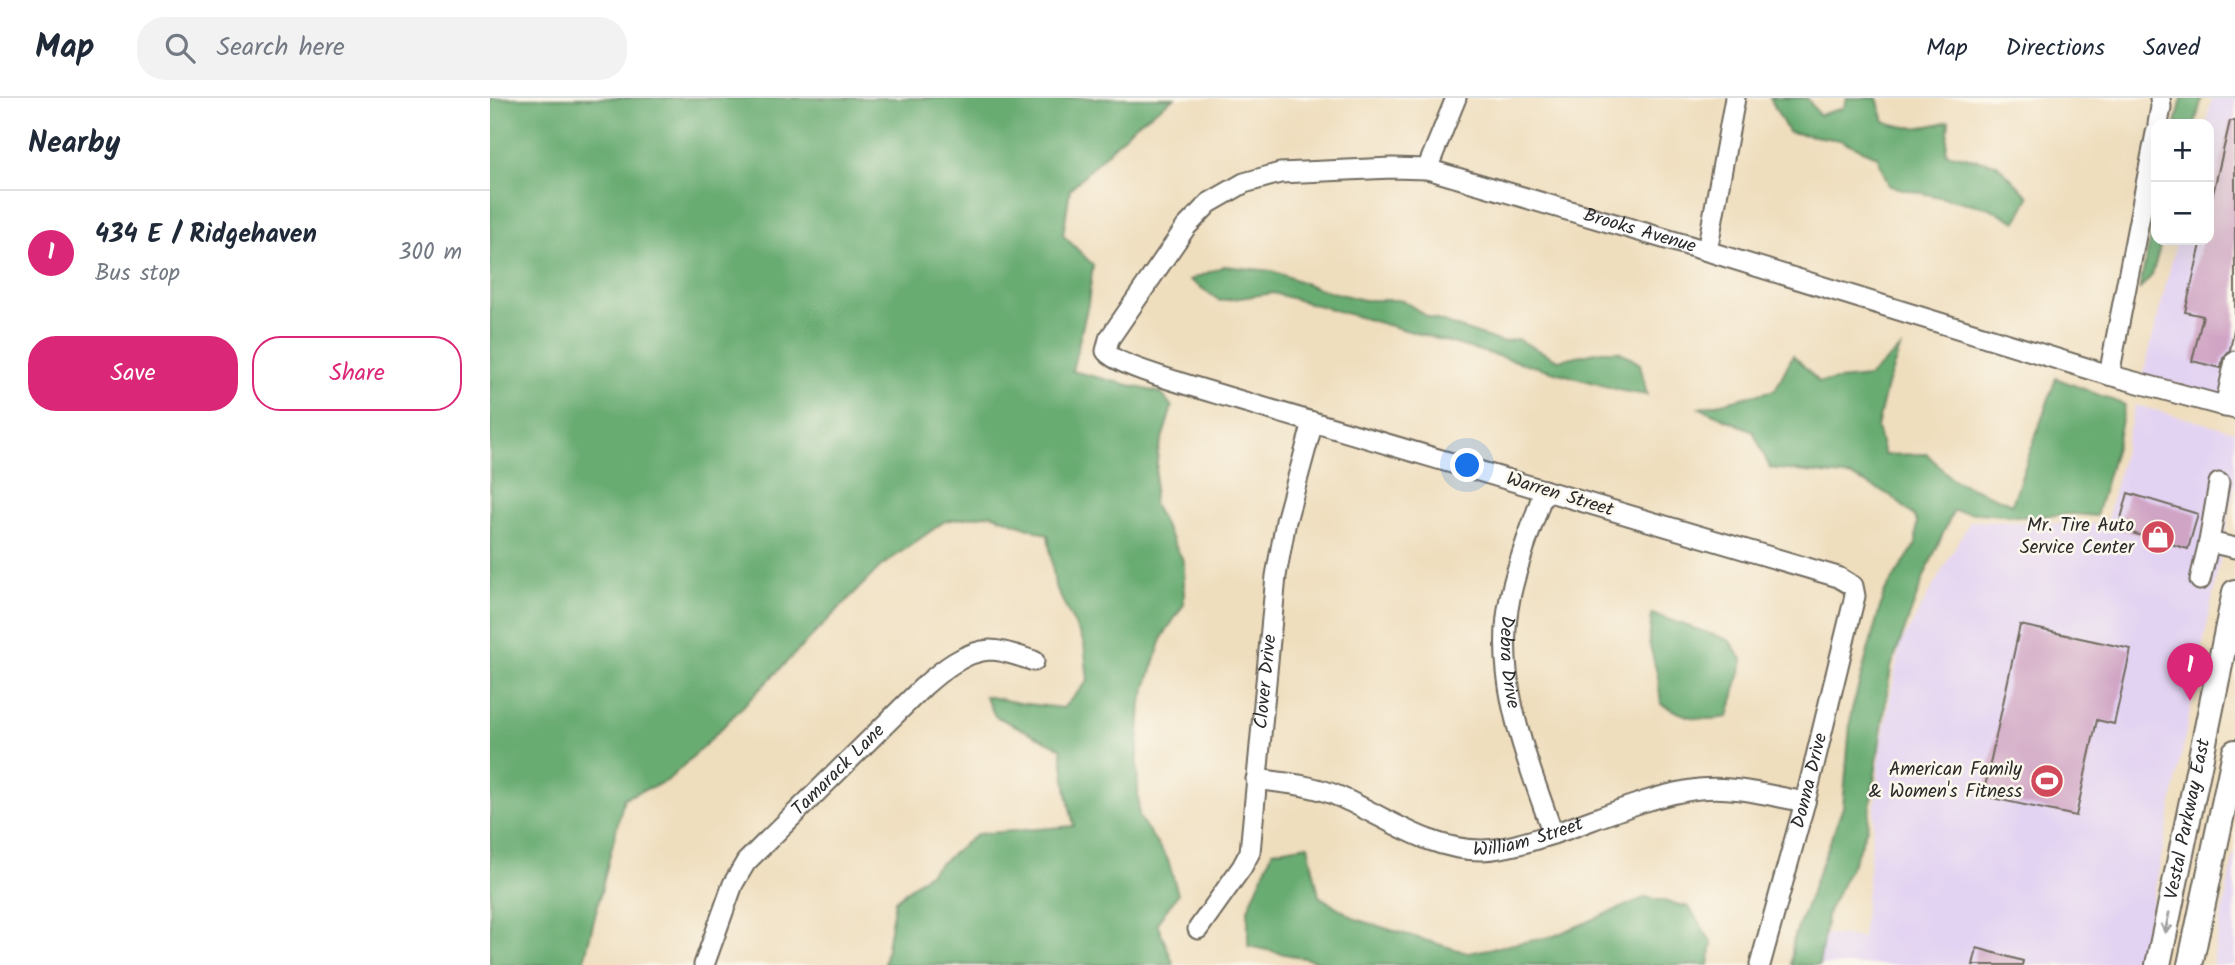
<!DOCTYPE html>
<meta charset="utf-8">
<style>
body{margin:0;font-family:Kalam,sans-serif;background:#f2f2f3;color:#1f2937}
.controls{position:absolute;right:21px;top:21px;display:grid;overflow:hidden;border-radius:14px;box-shadow:0 7px 28px #0002}
.controls button{width:63px;height:63px;display:grid;place-items:center;padding:0;border:0;border-bottom:2px solid #e0e1e3;background:#fff;color:#1f2937;font:35px sans-serif}
.you{position:absolute;left:978px;top:368px;width:24px;height:24px;margin:-18px;border:5px solid #fff;border-radius:50%;background:#1a73e8;box-shadow:0 0 0 10px #1a73e833}
.badge{display:grid;place-items:center;width:46px;height:46px;border-radius:50%;background:#db2777;color:#fff;font-size:23px;font-weight:700}
.pin{position:absolute;translate:-50% -58px;filter:drop-shadow(0 2px 4px #0008)}
.pin::after{content:'';position:absolute;top:37px;width:24px;height:21px;background:inherit;clip-path:polygon(0 0,100% 0,50% 100%)}
.list{margin:0;padding:0;list-style:none}
h2{display:flex;justify-content:space-between;align-items:center;height:91px;margin:0;padding:0 28px;font-size:30px}
h2 small{font-size:23px;font-weight:400;color:#747a83}
.list li{display:grid;grid-template-columns:46px 1fr auto;gap:21px;align-items:center;box-sizing:border-box;height:126px;padding:0 28px;border-top:2px solid #e0e1e3}
.list b{display:block;font-size:26px;white-space:nowrap}
.list p{margin:0;font-size:23px;white-space:nowrap;color:#747a83}
.list em{font-size:23px;font-style:normal;color:#747a83}
.actions{display:flex;gap:14px;padding:21px 28px}
.actions a{flex:1;padding:16px 0;border:2px solid #db2777;border-radius:28px;text-align:center;font-size:24px;color:#db2777}
.actions .main{background:#db2777;color:#fff}
.icon{flex:none;width:38px;height:38px;fill:none;stroke:currentColor;stroke-width:2;stroke-linecap:round;stroke-linejoin:round}
.map{position:relative;flex:none;width:1745px;height:867px;overflow:hidden}
header{display:flex;align-items:center;gap:42px;box-sizing:border-box;height:98px;padding:0 35px;background:#fff;border-bottom:2px solid #e0e1e3}
header strong{font-size:33px}
nav{display:flex;gap:38px;margin-inline-start:auto;font-size:24px}
.search{width:490px;height:63px;background:#f2f2f3;display:flex;align-items:center;gap:18px;box-sizing:border-box;padding:0 24px;border-radius:28px;color:#747a83;font-size:26px}
main{display:flex}
aside{flex:1;background:#fff}
.map>svg:first-child{display:block}
.built{fill:#e3d3f2}
.forest{fill:#69ac72;stroke:#4a6c4e;stroke-width:2}
.building{fill:#d0a4c4}
.lines{fill:none;stroke-linecap:round;stroke-linejoin:round}
.minor-casing{stroke:#706a5e;stroke-width:23}
.major-casing{stroke:#706a5e;stroke-width:28}
.minor{stroke:#fff;stroke-width:19}
.major{stroke:#fff;stroke-width:24}
.oneway{stroke:#a0a0a0}
.labels{text-anchor:middle;dominant-baseline:central;stroke-width:5;stroke-linejoin:round;paint-order:stroke}
.street-label{font-size:19px;fill:#2b2b2b;stroke:#fbf7ec}
.poi-label{font-size:19px;fill:#2b2b2b;stroke:#fbf7ec;text-anchor:end}
</style>
<header>
<strong>Map</strong>
<div class="search"><svg class="icon" aria-label="search" viewBox="0 0 24 24"><circle cx="10" cy="10" r="6"/><path d="M15 15l6 6"/></svg>Search here</div>
<nav><a>Map</a><a>Directions</a><a>Saved</a></nav>
</header>
<main>
<aside>
<h2>Nearby<small></small></h2>
<ul class="list">
<li><span class="badge">1</span><div><b>434 E / Ridgehaven</b><p>Bus stop</p></div><em>300 m</em></li>
</ul>
<div class="actions"><a class="main">Save</a><a>Share</a></div>
</aside>
<div class="map">
<svg width="1745" height="867" viewBox="0 0 1745 867">
<rect width="100%" height="100%" fill="#fbf7ec"/>
<filter id="ink" filterUnits="userSpaceOnUse"><feTurbulence type="fractalNoise" baseFrequency=".0143" numOctaves="2"/><feDisplacementMap in="SourceGraphic" scale="14" xChannelSelector="R" yChannelSelector="G"/><feConvolveMatrix kernelMatrix="1 2 1 2 8 2 1 2 1" color-interpolation-filters="sRGB"/></filter>
<filter id="wash" filterUnits="userSpaceOnUse"><feTurbulence type="fractalNoise" baseFrequency=".00686" numOctaves="4" result="noise"/><feDisplacementMap in="SourceGraphic" scale="28" xChannelSelector="R" yChannelSelector="G"/><feGaussianBlur stdDeviation="1.57" result="paint"/><feColorMatrix in="noise" values="0 0 0 0 0 0 0 0 0 0 0 0 0 0 0 0 0 1.4 0 .05"/><feComposite in="paint" operator="in"/></filter>
<g filter="url(#wash)">
<rect width="100%" height="100%" fill="#efdebe"/>
<g class="built">
<path d="M1722 0H1745V300L1653 278 1687 142H1719V26H1716Z"/>
<path d="M1645 307 1745 333V386L1650 867H1323L1324 835 1372 840 1391 648 1410 547 1480 423 1616 426Z"/>
<path d="M1745 751V867H1722Z"/>
</g>
<g class="forest">
<path d="M0 0H684L645 27 580 91 573 137 603 167 598 206 582 273 671 295 682 309 668 354 663 406 694 464V506L673 538 651 605 647 667 649 719 678 762 688 796 667 825 684 867H394L405 802 487 736 584 728 577 696 571 650 505 618 495 598 529 605 573 610 598 583 594 545 565 488 558 437 501 416 455 423 390 469 213 649 177 683 134 700 93 867H0Z"/>
<path d="M1280 0H1317L1329 17 1353 10 1357 0H1387L1394 23C1419 33 1434 30 1459 23L1456 55 1507 66 1539 99 1526 124 1500 110 1399 88 1387 58 1350 42 1298 34Z"/>
<path d="M1692 0H1712L1705 26H1686Z"/>
<path d="M1666 115V142H1672L1662 177 1649 192Z"/>
<path d="M734 168 782 173 833 192 874 202H912L938 219 1011 244 1027 241 1068 262 1111 253H1129L1150 266 1157 297 1133 293 783 195 730 203 700 182Z"/>
<path d="M1410 251 1397 287 1387 329 1394 357 1437 356 1463 382 1522 406 1566 280 1635 307 1627 345 1606 418 1583 416 1537 419 1463 413 1435 476 1401 569 1377 730 1364 763 1338 813 1329 867H1301L1303 843 1353 709 1361 615 1394 495 1426 446 1427 424 1424 418 1400 397 1363 379 1280 370 1263 333 1210 310 1285 292 1303 257 1329 284 1378 279Z"/>
<path d="M1162 516 1239 542 1253 563 1238 619C1208 624 1198 620 1171 606L1168 579 1159 544Z"/>
<path d="M818 747 829 798 868 822 978 855 1064 838 1156 799 1199 809 1222 845 1219 867H837L832 864 758 848V811L783 753Z"/>
</g>
<g id="blocks">
<g class="building">
<path d="M1740 23H1745V227L1740 252 1733 260 1731 270 1702 263 1713 218 1695 214 1712 142H1719V113Z"/>
<path d="M1638 395 1708 416 1698 451 1628 431Z"/>
<path d="M1530 527 1641 551 1624 626 1607 622 1586 718 1493 698Z"/>
<path d="M1487 850 1533 863 1532 867H1483Z"/>
</g>
</g>
</g>
<g filter="url(#ink)">
<use href="#blocks" fill-opacity="0" stroke="#706a5e" stroke-width="2"/>
<g class="lines">
<g class="minor-casing">
<g id="minor">
<path d="M1668 26 1671 9 1670 0"/>
<path d="M937 71 966 0"/>
<path d="M1217 153 1245 0"/>
<path d="M1619 277 1666 35"/>
<path d="M1735 309 1745 263"/>
<path d="M1729 385 1719 444 1745 450"/>
<path id="s1" d="M1054 392C1043 427 1027 464 1020 500 1003 582 1037 660 1063 736"/>
<path d="M1710 482 1719 444"/>
<path id="s2" d="M766 681C794 685 824 687 850 699 896 719 940 753 993 752 1018 751 1043 742 1066 735 1110 720 1164 696 1209 691 1244 687 1281 698 1315 704"/>
<path id="s3" d="M708 831 752 769 760 754 786 478 796 423 823 324"/>
<path id="s4" d="M214 867 243 786 256 764 433 589C451 573 475 553 500 552 514 552 531 559 544 563"/>
<path id="s5" d="M1270 867 1315 704 1365 498 1363 488 1348 479C1148 420 948 361 748 302 726 295 624 268 616 253L619 241 696 129 719 105 754 85 790 75 902 70 937 71 1217 153 1619 277 1745 311"/>
</g>
</g>
<g class="major-casing">
<g id="major">
<path id="s6" d="M1668 867 1745 494"/>
<path d="M1700 867 1745 654"/>
</g>
</g>
<use href="#minor" class="minor"/>
<use href="#major" class="major"/>
</g>
<defs><path id="oneway-shaft" d="M-6 0H5M1.5-3L5.5 0L1.5 3" fill="none" stroke-width="1.6" stroke-linecap="round" stroke-linejoin="round" transform="scale(1.75)"/></defs>
<use class="oneway" href="#oneway-shaft" transform="translate(1677 825) rotate(102)"/>
</g>
<defs>
<g id="shop-disc" transform="scale(1.75)"><circle r="9.5" fill="#d1495b" stroke="#fbf7ec"/><path d="M-5-2.5h2.3a2.7 3.5 0 0 1 5.4 0H5L5.5 6h-11ZM-1.5-2.5h3a1.5 2.3 0 0 0-3 0Z" fill="#fff"/></g>
<g id="stadium-disc" transform="scale(1.75)"><circle r="9.5" fill="#d1495b" stroke="#fbf7ec"/><path d="M0-5a6.5 5 0 1 0 0 10a6.5 5 0 1 0 0-10ZM-3.5-1.8h7v3.6h-7Z" fill="#fff"/></g>
</defs>
<g fill-rule="evenodd">
<use href="#shop-disc" x="1668" y="439"/>
<use href="#stadium-disc" x="1557" y="683"/>
</g>
<g class="labels">
<g class="street-label">
<text stroke="none"><textPath href="#s5" startOffset="1804">Brooks Avenue</textPath></text>
<text transform="translate(1070 397) rotate(17)">Warren Street</text>
<text stroke="none"><textPath href="#s1" startOffset="178">Debra Drive</textPath></text>
<text stroke="none"><textPath href="#s3" startOffset="264">Clover Drive</textPath></text>
<text stroke="none"><textPath href="#s4" startOffset="242">Tamarack Lane</textPath></text>
<text stroke="none"><textPath href="#s5" startOffset="191">Donna Drive</textPath></text>
<text stroke="none"><textPath href="#s6" startOffset="149">Vestal Parkway East</textPath></text>
<text stroke="none"><textPath href="#s2" startOffset="287">William Street</textPath></text>
</g>
<g class="poi-label">
<text x="1644" y="428">Mr. Tire Auto<tspan x="1644" dy="22">Service Center</tspan></text>
<text x="1532" y="672">American Family<tspan x="1532" dy="22">&amp; Women's Fitness</tspan></text>
</g>
</g>
</svg>
<div class="controls">
<button>+</button>
<button>−</button>
</div>
<div class="you"></div>
<div class="pin badge" style="left:1700px;top:603px">1</div>
</div>
</main>
